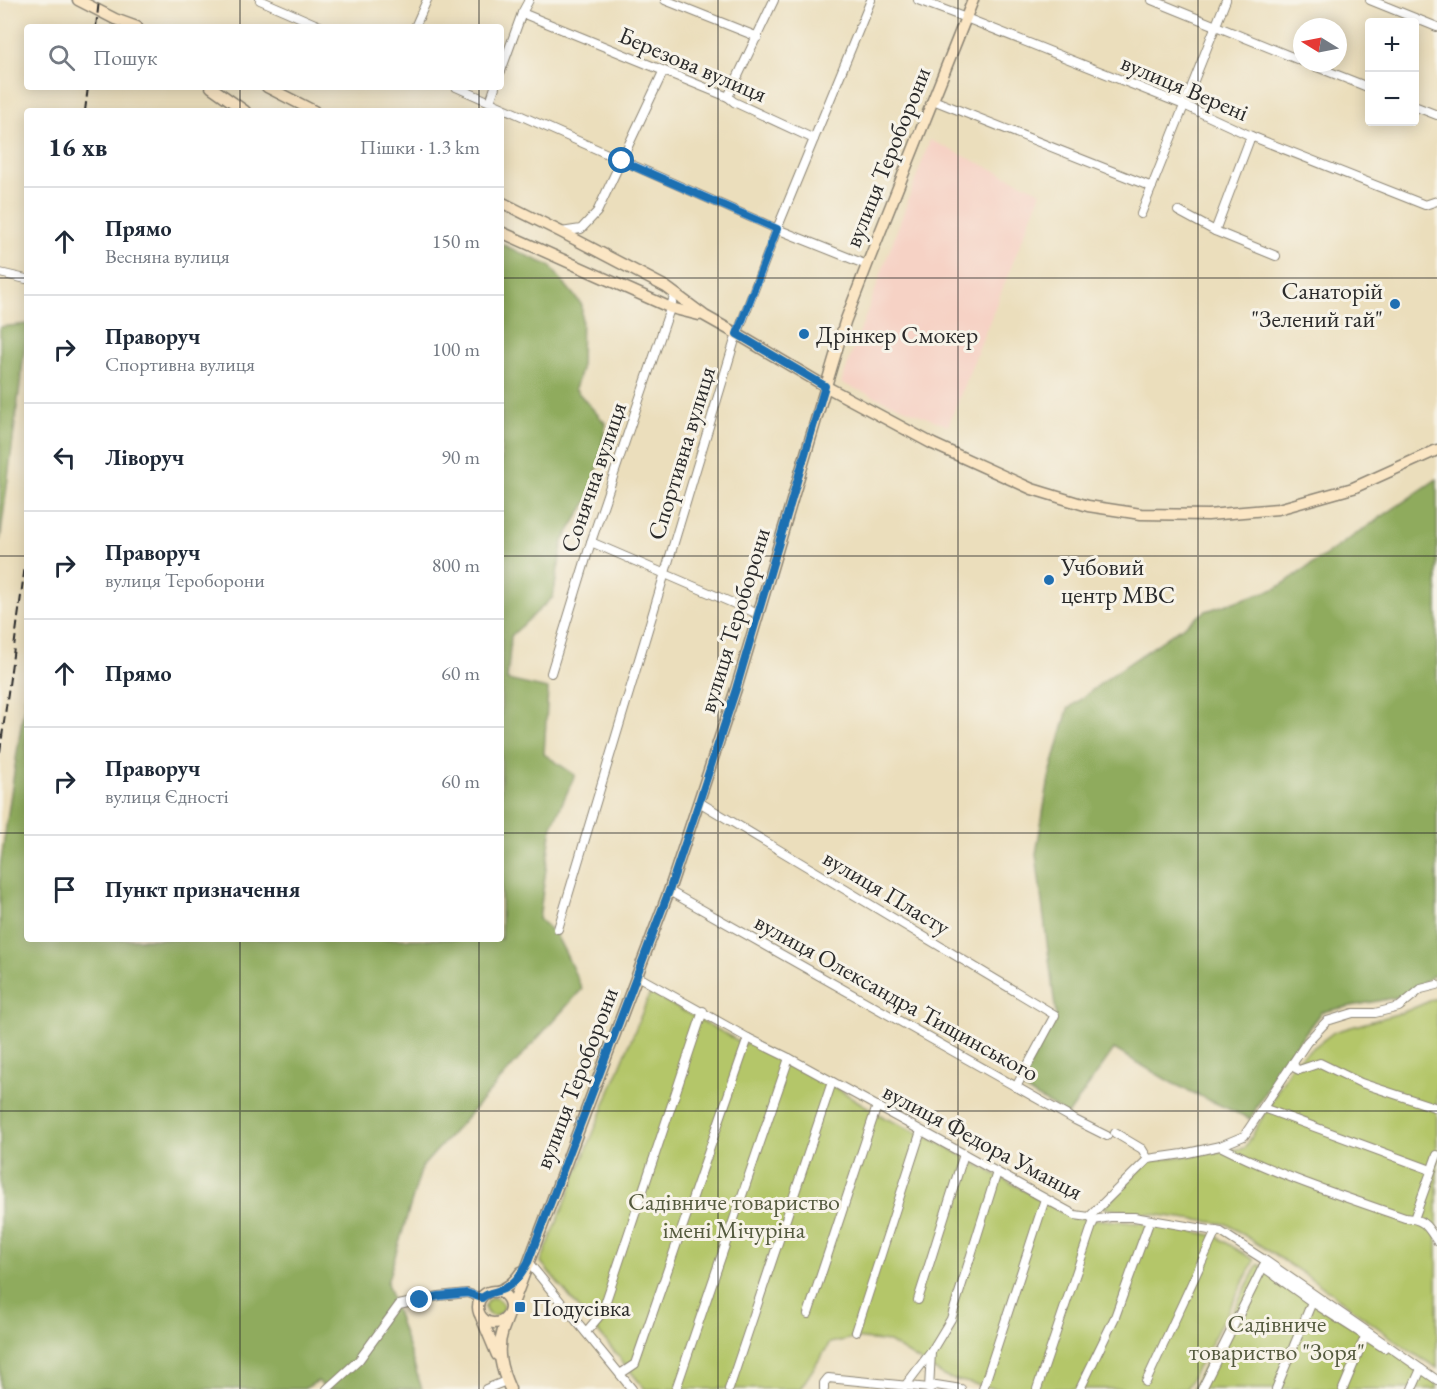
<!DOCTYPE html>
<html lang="uk">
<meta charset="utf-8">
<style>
body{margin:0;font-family:"EB Garamond",serif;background:#f6f6f7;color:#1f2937}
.controls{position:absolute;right:18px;top:18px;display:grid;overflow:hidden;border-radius:6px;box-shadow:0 3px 15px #0003}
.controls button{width:54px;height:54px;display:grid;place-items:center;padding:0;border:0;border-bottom:2px solid #e0e1e3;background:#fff;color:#1f2937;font:30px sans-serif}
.compass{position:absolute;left:1293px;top:18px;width:54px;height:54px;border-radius:50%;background:#fff;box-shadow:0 3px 15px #0003;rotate:280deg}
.stop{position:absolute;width:18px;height:18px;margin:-14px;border:4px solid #1f6fb2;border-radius:50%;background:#fff}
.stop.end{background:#1f6fb2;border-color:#fff;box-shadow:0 2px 6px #0008}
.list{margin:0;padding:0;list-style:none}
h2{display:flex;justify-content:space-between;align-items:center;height:78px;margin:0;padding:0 24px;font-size:26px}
h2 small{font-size:20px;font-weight:400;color:#747a83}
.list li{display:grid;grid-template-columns:39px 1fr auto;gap:18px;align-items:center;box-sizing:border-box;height:108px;padding:0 24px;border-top:2px solid #e0e1e3}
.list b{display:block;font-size:22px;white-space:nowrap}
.list p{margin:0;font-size:20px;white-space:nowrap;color:#747a83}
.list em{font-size:20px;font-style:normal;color:#747a83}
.icon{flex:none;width:33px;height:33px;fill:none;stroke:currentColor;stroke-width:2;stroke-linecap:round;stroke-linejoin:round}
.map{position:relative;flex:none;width:1437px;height:1389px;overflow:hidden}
.search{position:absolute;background:#fff;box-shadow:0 3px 15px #0003;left:24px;top:24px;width:480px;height:66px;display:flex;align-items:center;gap:15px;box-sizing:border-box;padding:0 21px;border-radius:6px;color:#747a83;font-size:22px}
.panel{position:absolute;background:#fff;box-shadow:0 3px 15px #0003;left:24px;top:108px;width:480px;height:834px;border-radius:6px}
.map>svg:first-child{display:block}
.built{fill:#f6d2c5}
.green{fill:#b4c669;stroke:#70784a;stroke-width:1.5}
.forest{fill:#8fab5d;stroke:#5d6b44;stroke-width:1.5}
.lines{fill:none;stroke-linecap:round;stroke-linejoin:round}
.street-casing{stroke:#8b8474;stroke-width:10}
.secondary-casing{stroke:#8b8474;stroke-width:13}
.street{stroke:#fff;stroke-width:8}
.secondary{stroke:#fbe6c4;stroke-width:10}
.rail{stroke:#2b2b2b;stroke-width:2;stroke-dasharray:9 4.5;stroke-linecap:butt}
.route{stroke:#1f6fb2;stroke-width:8}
.grid{fill:none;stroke:#2b2b2b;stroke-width:1.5;stroke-opacity:0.55}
.poi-dot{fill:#1f6fb2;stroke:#f7f3e8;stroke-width:2}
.labels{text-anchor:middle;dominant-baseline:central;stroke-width:6;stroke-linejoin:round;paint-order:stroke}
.street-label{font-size:24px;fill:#2b2b2b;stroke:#f7f3e8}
.poi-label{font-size:24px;fill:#2b2b2b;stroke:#f7f3e8;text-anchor:start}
.park-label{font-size:24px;fill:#545a3e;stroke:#f7f3e8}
</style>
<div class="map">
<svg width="1437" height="1389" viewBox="0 0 1437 1389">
<rect width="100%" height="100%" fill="#f7f3e8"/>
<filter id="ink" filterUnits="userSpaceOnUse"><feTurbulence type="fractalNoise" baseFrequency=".0167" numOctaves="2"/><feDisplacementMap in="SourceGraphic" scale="12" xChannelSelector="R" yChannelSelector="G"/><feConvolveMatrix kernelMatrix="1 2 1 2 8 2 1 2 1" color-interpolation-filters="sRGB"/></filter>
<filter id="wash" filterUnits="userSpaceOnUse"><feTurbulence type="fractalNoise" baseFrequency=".008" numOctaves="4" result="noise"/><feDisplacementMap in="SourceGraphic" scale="24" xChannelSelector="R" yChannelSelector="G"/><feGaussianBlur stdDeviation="1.35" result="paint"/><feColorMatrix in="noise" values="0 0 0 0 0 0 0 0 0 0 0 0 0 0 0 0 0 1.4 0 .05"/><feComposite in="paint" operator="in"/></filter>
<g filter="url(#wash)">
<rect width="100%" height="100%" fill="#ebdebc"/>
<path class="built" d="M930 140 1041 192 948 426 841 383Z"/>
<g class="green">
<path d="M650 993 744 1044 752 1042 768 1052 825 1081 885 1118 940 1143 1071 1217 1160 1225 1216 1236 1254 1260 1241 1287 1186 1389H997L947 1378 889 1342 854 1338 830 1343 800 1389H645L541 1262Z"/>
<path d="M1437 998V1368L1411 1352 1312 1279 1227 1224 1104 1208 1148 1161 1245 1148 1293 1063 1334 1032 1404 1012Z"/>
<path d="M1258 1264 1437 1380V1389H1192Z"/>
<circle cx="494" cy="1307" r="9"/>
</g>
<g class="forest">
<path d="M501 244 550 266 582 305 581 369 575 389 606 424 593 492 563 541 553 597 511 636 507 680 548 689 544 754 575 775 552 826 539 919 556 935 565 952 582 989 422 1167 387 1283 422 1389H326L318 1381 304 1389H0V867L27 686V939H501Z"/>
<path d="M27 324V330L0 541V327Z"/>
<path d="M1437 479V973L1403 996 1321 1012 1278 1069 1250 1119 1172 1083 1114 1049 1068 1115 1018 1086 1056 1015 1036 854 1049 778 1068 709 1109 677 1206 611 1277 588Z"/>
</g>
</g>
<g filter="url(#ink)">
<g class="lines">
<g class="street-casing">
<g id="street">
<path d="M260 0 322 27"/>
<path d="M665 0 758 37"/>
<path d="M918 0 966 18 1184 105 1251 136 1425 205 1437 201"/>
<path d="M1152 0 1302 61"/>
<path d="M1370 0 1437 27"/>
<path d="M522 13 728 97 734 102 814 139"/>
<path d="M415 27 427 0"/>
<path d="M1307 63 1370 88"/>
<path d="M501 71 522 13 529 0"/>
<path d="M456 87 777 229 867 265"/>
<path d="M728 97 774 0"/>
<path d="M933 100 1152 187"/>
<path d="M490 102 495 87"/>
<path d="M1414 106 1437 115"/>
<path d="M1251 136 1215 231 1276 256"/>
<path d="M1178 211 1215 231"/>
<path d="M1141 214 1226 0"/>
<path d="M561 232 581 229 597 212 663 72"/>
<path d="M0 273 26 279"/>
<path d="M591 542 758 614"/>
<path d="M551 673 591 542 675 294"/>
<path d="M699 802 1055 1015 1016 1087"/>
<path d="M669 891 1075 1120 1107 1136"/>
<path d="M558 929 734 343 777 229 871 0"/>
<path d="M637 976 748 1038 789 1058 1075 1215 1089 1217 1094 1220 1110 1217H1134L1221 1232 1266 1261 1437 1380"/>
<path d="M1293 1063 1295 1068 1299 1070 1320 1063 1361 1083 1437 1108"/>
<path d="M1263 1108 1431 1170"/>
<path d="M1115 1133 1142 1149 1148 1159"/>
<path d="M1220 1146C1279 1176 1342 1196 1405 1218 1424 1219 1427 1226 1437 1241"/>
<path d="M1089 1217 1148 1159 1183 1154 1220 1146 1244 1136 1307 1042 1327 1021 1353 1013H1375L1399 1007 1421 989 1437 985"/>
<path d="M1414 1219 1437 1155"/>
<path d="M528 1262 632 1389"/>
<path d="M1263 1267 1312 1302 1384 1348"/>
<path d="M918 1300 964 1154"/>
<path d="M808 1314 877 1106"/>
<path d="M586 1332 602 1313 703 1011"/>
<path d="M856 1332 921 1131"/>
<path d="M620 1374 635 1364 748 1038"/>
<path d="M1146 1382 1216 1231"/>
<path d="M905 1386 931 1352"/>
<path d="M327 1389 359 1360 399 1305 439 1296 467 1293 482 1298"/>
<path d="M486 1389 506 1381"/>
<path d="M676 1389 789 1058"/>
<path d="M729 1389 832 1082"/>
<path d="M824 1389V1383L828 1378 929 1388 936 1385 961 1389"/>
<path d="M929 1389 931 1352 951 1319 997 1172"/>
<path d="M983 1389 1045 1199"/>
<path d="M1037 1389 1094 1220"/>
<path d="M1080 1389 1115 1317 1150 1220"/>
<path d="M1202 1389 1264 1265"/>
<path d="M1276 1389 1312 1302"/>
<path d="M1343 1389 1365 1337"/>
<path d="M1412 1389 1421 1369"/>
</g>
</g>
<g class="secondary-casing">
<g id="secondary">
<path d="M78 0 115 19 137 27"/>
<path d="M211 87 245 111"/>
<path d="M267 87 314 111"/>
<path d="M501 202 561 232 666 287 705 316 737 334 825 386 933 444 1032 489 1088 506 1141 514 1208 515 1278 509 1353 488 1437 450"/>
<path d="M501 232 671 308 699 315"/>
<circle cx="494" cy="1307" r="16"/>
<path d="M494 1292C507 1289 514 1282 521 1272"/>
<path d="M481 1317 497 1355"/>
<path d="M510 1389C501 1369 496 1351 503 1330L669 891 736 689 845 322 867 265 973 0"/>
</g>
</g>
<use href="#street" class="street"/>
<use href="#secondary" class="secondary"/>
<g class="rail">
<path d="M96 27 99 0"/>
<path d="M85 111 88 87"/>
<path d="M0 752 27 551"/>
</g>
</g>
</g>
<g class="lines" filter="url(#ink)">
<path class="route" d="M420 1300 439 1296 467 1293 482 1298C489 1291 497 1293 505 1288 516 1283 522 1272 528 1262L669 891 699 802 736 689 825 386 737 334 777 229 622 161"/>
</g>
<path class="grid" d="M240 0V27M479 0V27M718 0V1389M958 0V1389M1198 0V1389M240 87V111M479 87V111M0 278H27M501 278H1437M0 556H27M501 556H1437M0 833H27M501 833H1437M240 939V1389M479 939V1389M0 1111H1437"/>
<g class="poi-dot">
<circle cx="1395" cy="304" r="6"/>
<circle cx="804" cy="334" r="6"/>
<circle cx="1049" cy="580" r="6"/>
<rect x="514" y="1301" width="12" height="12" rx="3"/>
</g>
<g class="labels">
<g class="street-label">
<text transform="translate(693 64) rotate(23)">Березова вулиця</text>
<text transform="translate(1185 87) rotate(23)">вулиця Верені</text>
<text transform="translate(887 157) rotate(-68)">вулиця Тероборони</text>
<text transform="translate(681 453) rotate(-73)">Спортивна вулиця</text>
<text transform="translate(593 477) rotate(-71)">Сонячна вулиця</text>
<text transform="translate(734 620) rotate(-73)">вулиця Тероборони</text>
<text transform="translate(887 892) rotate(31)">вулиця Пласту</text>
<text transform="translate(897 997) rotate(29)">вулиця Олександра Тищинського</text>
<text transform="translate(576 1078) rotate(-69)">вулиця Тероборони</text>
<text transform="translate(983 1141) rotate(28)">вулиця Федора Уманця</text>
</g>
<g class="poi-label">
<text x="1383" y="290" text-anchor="end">Санаторій<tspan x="1383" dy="28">"Зелений гай"</tspan></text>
<text x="816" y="334">Дрінкер Смокер</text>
<text x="1061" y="566">Учбовий<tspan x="1061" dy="28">центр МВС</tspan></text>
<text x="532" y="1307">Подусівка</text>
</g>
<g class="park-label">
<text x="734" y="1201">Садівниче товариство<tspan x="734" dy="28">імені Мічуріна</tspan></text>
<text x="1277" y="1323">Садівниче<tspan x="1277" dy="28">товариство "Зоря"</tspan></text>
</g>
</g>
</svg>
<div class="controls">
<button>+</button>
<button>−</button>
</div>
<svg class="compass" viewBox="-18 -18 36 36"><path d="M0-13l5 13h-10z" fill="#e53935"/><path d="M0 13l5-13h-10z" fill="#747a83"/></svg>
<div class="stop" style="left:622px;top:161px"></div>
<div class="stop end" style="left:420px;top:1300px"></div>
<div class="search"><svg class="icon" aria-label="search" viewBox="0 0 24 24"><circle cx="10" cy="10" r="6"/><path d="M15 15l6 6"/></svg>Пошук</div>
<section class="panel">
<h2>16 хв<small>Пішки · 1.3 km</small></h2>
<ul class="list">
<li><svg class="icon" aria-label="ahead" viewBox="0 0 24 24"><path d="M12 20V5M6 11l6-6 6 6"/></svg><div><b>Прямо</b><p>Весняна вулиця</p></div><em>150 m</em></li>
<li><svg class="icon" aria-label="right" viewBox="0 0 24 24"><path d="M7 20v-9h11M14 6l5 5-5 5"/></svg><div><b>Праворуч</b><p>Спортивна вулиця</p></div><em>100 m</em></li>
<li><svg class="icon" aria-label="left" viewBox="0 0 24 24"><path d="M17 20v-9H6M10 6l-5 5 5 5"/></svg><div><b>Ліворуч</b></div><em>90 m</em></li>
<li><svg class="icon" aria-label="right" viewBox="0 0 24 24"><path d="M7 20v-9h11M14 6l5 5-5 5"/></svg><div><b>Праворуч</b><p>вулиця Тероборони</p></div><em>800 m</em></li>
<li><svg class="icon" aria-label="ahead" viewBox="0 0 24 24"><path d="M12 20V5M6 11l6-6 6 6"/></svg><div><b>Прямо</b></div><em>60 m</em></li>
<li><svg class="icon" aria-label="right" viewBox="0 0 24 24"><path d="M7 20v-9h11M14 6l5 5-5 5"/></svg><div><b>Праворуч</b><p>вулиця Єдності</p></div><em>60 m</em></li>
<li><svg class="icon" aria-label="arrive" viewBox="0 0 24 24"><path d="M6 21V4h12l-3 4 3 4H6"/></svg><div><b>Пункт призначення</b></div></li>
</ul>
</section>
</div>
